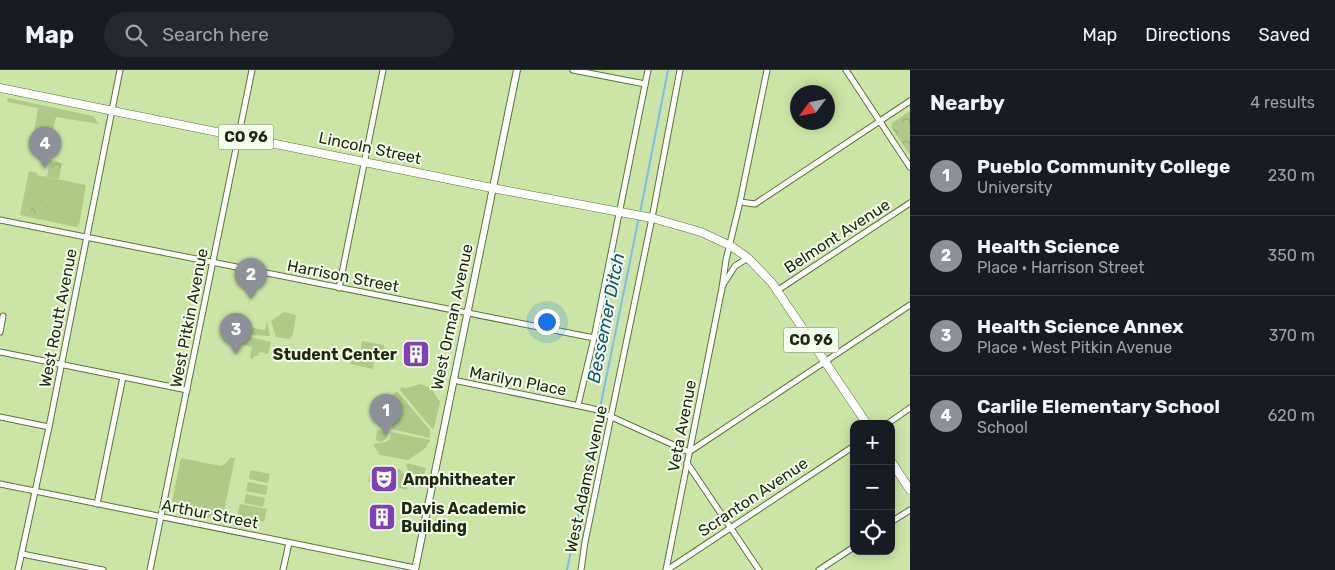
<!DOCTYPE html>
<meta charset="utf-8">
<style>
body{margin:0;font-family:Rubik,sans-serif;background:#242831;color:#f1f3f6}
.controls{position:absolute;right:15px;bottom:15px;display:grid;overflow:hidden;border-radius:10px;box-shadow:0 2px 12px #0003}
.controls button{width:45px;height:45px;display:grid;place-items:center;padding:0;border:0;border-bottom:1px solid #363941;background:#171b24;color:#f1f3f6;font:25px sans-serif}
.compass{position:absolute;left:790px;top:15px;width:45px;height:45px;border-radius:50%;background:#171b24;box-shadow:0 2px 12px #0003;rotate:237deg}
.you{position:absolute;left:546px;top:251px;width:18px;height:18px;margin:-12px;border:4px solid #fff;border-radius:50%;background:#1a73e8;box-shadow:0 0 0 8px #1a73e833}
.badge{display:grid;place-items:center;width:32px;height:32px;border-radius:50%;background:#8c9099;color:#fff;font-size:16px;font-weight:700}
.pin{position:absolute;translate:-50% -41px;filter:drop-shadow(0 1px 2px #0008)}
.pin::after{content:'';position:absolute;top:26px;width:18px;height:15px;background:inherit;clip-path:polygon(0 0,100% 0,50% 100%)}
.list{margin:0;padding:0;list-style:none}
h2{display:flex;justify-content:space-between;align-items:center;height:65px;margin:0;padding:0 20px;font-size:21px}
h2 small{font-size:16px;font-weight:400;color:#9ea1a6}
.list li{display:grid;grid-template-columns:32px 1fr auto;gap:15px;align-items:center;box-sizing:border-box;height:80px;padding:0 20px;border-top:1px solid #363941}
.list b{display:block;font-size:19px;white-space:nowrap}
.list p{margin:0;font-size:16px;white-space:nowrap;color:#9ea1a6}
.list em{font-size:16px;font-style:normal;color:#9ea1a6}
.icon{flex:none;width:28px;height:28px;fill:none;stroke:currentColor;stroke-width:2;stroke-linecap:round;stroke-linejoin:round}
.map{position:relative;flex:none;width:910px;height:500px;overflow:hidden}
header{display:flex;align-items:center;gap:30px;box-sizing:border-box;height:70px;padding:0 25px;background:#171b24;border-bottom:1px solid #363941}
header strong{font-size:24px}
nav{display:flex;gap:28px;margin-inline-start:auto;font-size:18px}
.search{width:350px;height:45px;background:#242831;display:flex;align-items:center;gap:12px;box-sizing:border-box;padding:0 18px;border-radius:28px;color:#9ea1a6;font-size:19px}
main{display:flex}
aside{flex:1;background:#171b24}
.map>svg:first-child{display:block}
.grass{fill:#aeca86}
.forest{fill:url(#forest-crowns)}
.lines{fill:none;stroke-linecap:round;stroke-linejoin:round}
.stream{stroke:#7cbbf3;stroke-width:2}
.minor-casing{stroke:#5d7339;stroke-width:7}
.tertiary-casing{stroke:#5d7339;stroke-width:8}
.primary-casing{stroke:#5d7339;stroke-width:9}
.minor{stroke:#fff;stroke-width:5}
.tertiary{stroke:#fff;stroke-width:6}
.primary{stroke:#fff;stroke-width:8}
.labels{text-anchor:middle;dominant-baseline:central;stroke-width:4;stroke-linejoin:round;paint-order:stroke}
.shield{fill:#f6ffec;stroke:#5f6851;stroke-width:1}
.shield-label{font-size:15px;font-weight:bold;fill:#1e270f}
.street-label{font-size:16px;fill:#1e270f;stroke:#f6ffec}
.poi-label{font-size:16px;font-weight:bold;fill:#1e270f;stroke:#f6ffec;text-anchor:start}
.water-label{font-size:18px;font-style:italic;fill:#0d5589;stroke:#f6ffec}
</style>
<header>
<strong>Map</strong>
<div class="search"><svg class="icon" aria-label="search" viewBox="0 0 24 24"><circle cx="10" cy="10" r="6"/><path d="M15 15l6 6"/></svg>Search here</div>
<nav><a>Map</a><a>Directions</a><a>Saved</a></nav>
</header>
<main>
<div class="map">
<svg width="910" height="500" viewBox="0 0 910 500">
<defs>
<pattern id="forest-crowns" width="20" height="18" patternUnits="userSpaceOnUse" patternTransform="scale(1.25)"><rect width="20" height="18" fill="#aeca86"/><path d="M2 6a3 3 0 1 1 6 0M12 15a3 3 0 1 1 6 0" fill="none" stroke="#95ae72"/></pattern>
</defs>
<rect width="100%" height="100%" fill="#cbe5a6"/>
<g class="grass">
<path d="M8 28 93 46 99 54 56 47 49 77H47L48 69 46 66 34 63 38 38 7 32Z"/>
<path d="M29 101 37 103V105L86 115 79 155 76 157 20 145Z"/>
<path d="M284 242 296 245 293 265 289 269 276 267 271 251Z"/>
<path d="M267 250 270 266 250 265 239 267 238 266V261L226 259 227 253 265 260Z"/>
<path d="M250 267 271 272 268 284 260 282 258 286H254L253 289 250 288 252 277 240 274 241 268Z"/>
<path d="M362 271 384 275 383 289 360 284Z"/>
<path d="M352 286 370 290 374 293 373 299 350 294Z"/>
<path d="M420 314 431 318 440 332 434 358 432 359 400 320 401 317 407 318Z"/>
<path d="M397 321 430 360V368L392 359C394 348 390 345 381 341L382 334Z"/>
<path d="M382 346 387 347 390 352 387 368 381 372 376 370 377 359 383 362 386 360 384 356H378L380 347Z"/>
<path d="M391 362 430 370V372L427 374V377L408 390 380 385 374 376V374L386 372 390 369Z"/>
<path d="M181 388 221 396 226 393 230 388H235L222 450 171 439V436Z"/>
<path d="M407 393 426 398 421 419 406 397Z"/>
<path d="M380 395 401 400 408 411 407 420 399 418 394 410 383 408 376 413 368 412 370 403Z"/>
<path d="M250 400 270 404 268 413 249 409Z"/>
<path d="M248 412 268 416 266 425 246 421Z"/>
<path d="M246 424 265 428 263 437 244 433Z"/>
<path d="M240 434 267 439 264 452 237 446Z"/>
</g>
<g class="forest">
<path d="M910 41V85L891 57 892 53Z"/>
<path d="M50 90 62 93 59 109 47 107Z"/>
<path d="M33 128 43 130 40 146 30 144Z"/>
</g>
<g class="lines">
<g class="stream">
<path d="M640 143 668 0"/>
<path d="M567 500 639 147"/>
</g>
<g class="minor-casing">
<g id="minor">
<path d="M573 0 645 14"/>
<path d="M846 0 910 97"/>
<path d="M740 132 755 134 910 31"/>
<path d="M0 150 594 268"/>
<path d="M723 215 735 196 748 188"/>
<path d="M339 218 383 0"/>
<path d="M778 220 910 133"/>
<path d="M0 262 3 246"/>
<path d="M0 282 187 320"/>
<path d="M453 310 594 339 689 382 910 235"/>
<path d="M578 335 594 268 648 0"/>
<path d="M0 347 49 357"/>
<path d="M887 354 910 338"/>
<path d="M687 393 759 500"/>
<path d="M0 414 415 498"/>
<path d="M97 434 123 307"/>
<path d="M891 452 910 440"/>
<path d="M22 484 103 500"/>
<path d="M18 500 49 357 120 0"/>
<path d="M150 500 252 0"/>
<path d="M283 500 289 473"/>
<path d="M581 500 585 472 652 148 680 0"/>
<path d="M666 500 722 218 726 190 740 132 767 0"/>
<path d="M667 500 854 376"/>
<path d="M819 500 854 477"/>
</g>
</g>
<g class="tertiary-casing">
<path id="tertiary" d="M415 500 517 0"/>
</g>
<g class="primary-casing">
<g id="primary">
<path d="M0 18 492 118 652 148 701 162 731 176 748 188 772 213 867 354"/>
<path d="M891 391 910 420"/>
</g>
</g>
<use href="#minor" class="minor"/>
<use href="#tertiary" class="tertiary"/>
<use href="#primary" class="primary"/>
</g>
<defs>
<g id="building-square" transform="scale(1.4375)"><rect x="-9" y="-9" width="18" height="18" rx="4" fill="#8140b5" stroke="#f6ffec"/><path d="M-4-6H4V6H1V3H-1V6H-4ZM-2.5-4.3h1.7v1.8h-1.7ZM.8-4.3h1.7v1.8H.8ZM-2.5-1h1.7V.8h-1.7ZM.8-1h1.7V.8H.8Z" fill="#fff"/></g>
<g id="theatre-square" transform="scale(1.4375)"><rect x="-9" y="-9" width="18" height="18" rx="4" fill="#8140b5" stroke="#f6ffec"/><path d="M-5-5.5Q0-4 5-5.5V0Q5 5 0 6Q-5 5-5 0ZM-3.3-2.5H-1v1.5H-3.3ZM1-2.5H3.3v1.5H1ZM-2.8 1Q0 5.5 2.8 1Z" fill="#fff"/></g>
</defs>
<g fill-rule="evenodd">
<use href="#building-square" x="416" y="284"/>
<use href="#theatre-square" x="384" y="409"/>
<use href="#building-square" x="382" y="447"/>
</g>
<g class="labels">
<g class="shield">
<rect x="218.5" y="54.5" width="55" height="25" rx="4"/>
<rect x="783.5" y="257.5" width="55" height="25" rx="4"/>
</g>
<g class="shield-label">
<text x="246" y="67">CO 96</text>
<text x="811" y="270">CO 96</text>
</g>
<g class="street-label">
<text transform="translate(370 78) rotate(12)">Lincoln Street</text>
<text transform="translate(837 166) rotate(-33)">Belmont Avenue</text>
<text transform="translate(343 206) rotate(11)">Harrison Street</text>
<text transform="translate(452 247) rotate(-78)">West Orman Avenue</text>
<text transform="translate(58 248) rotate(-79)">West Routt Avenue</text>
<text transform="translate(189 248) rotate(-79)">West Pitkin Avenue</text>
<text transform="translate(518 311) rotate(11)">Marilyn Place</text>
<text transform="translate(682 356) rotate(-79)">Veta Avenue</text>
<text transform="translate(586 409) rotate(-78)">West Adams Avenue</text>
<text transform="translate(753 427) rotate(-34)">Scranton Avenue</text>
<text transform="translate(210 444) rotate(11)">Arthur Street</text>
</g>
<g class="poi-label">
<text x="397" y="284" text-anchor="end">Student Center</text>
<text x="403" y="409">Amphitheater</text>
<text x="401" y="438">Davis Academic<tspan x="401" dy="18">Building</tspan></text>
</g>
<g class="water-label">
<text transform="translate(606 248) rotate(-79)">Bessemer Ditch</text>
</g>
</g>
</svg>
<div class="controls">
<button>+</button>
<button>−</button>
<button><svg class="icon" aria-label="locate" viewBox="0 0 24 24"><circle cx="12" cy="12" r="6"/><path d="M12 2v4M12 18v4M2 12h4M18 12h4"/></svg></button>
</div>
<svg class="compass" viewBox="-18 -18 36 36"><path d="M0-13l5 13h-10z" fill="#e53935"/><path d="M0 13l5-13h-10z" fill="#9ea1a6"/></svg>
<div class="you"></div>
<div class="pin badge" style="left:386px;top:365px">1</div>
<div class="pin badge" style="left:251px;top:229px">2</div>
<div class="pin badge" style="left:236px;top:284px">3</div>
<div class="pin badge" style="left:45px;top:98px">4</div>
</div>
<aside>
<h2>Nearby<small>4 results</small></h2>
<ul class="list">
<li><span class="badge">1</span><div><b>Pueblo Community College</b><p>University</p></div><em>230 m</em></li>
<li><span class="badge">2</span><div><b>Health Science</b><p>Place · Harrison Street</p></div><em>350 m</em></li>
<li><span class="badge">3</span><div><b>Health Science Annex</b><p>Place · West Pitkin Avenue</p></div><em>370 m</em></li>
<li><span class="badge">4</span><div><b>Carlile Elementary School</b><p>School</p></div><em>620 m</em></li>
</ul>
</aside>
</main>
